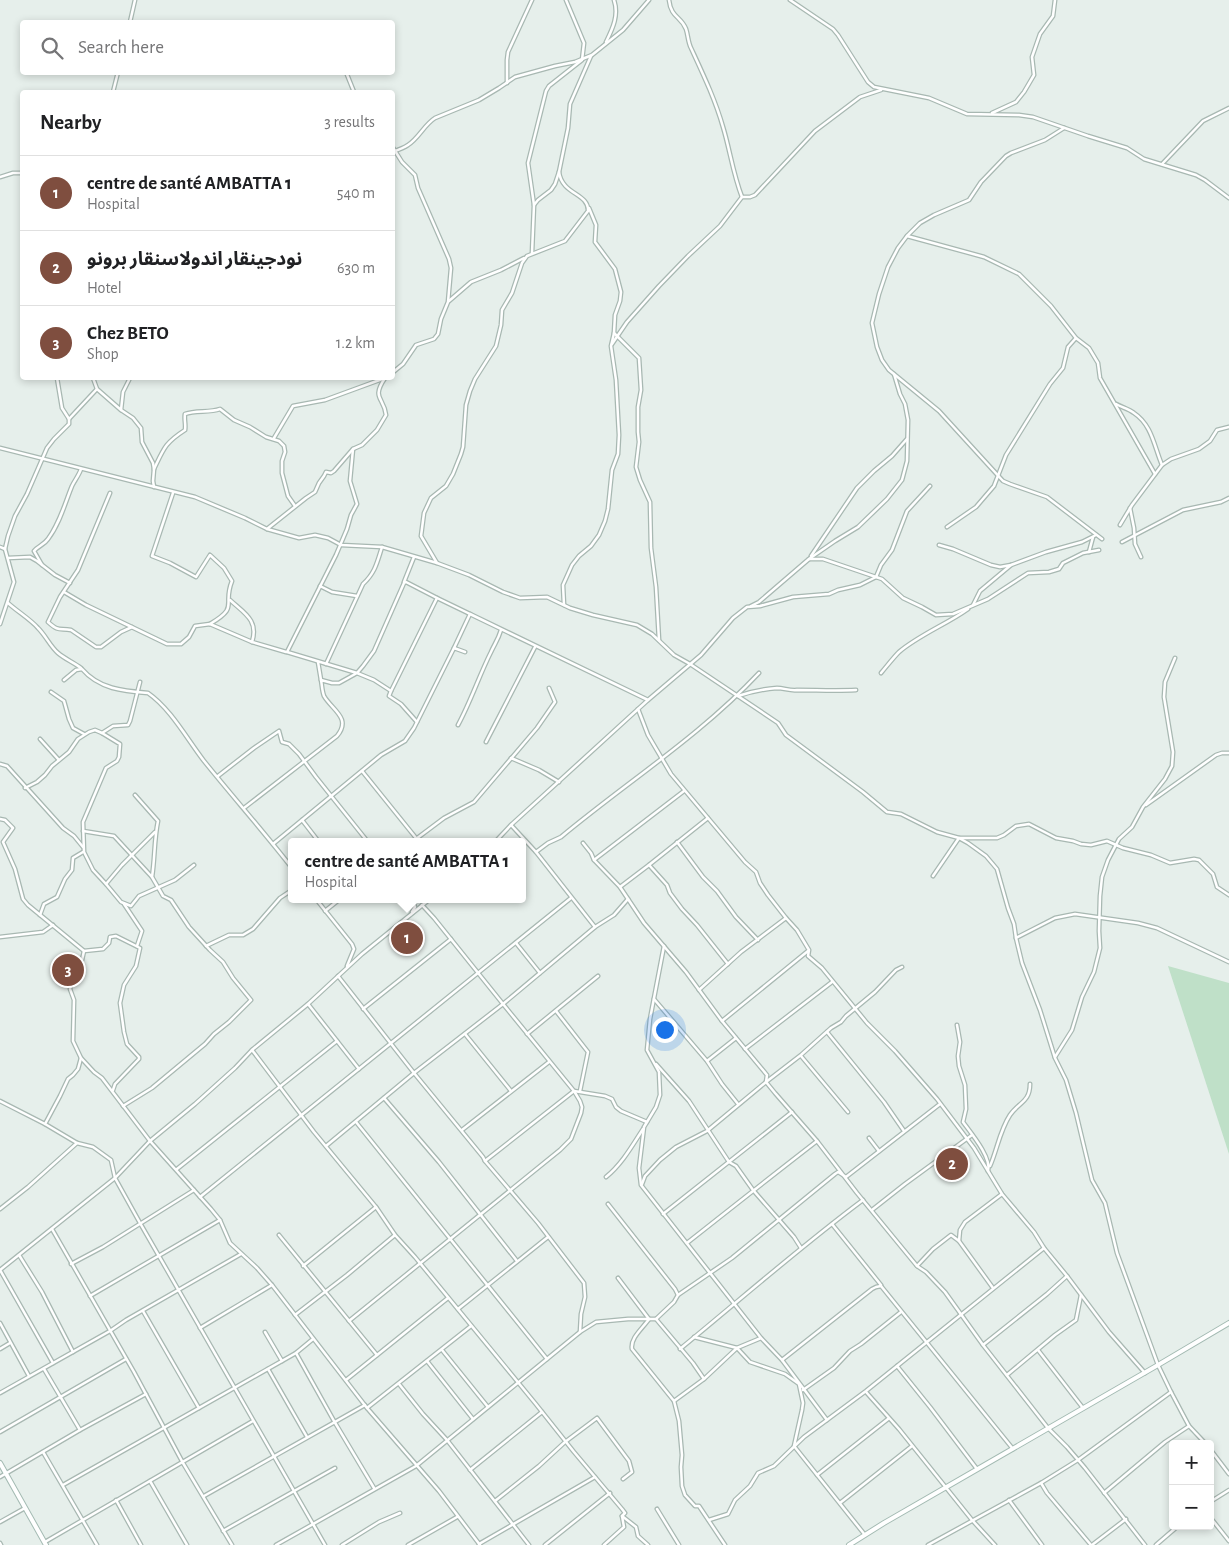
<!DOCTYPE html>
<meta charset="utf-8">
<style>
body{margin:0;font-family:"Alegreya Sans","Noto Sans Arabic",sans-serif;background:#f6f6f6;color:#202124}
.controls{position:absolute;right:15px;bottom:15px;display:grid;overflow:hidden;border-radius:5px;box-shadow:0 2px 8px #0003}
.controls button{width:45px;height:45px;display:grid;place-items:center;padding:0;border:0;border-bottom:1px solid #e0e0e0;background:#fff;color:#202124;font:25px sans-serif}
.you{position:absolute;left:664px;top:1029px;width:18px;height:18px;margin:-12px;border:4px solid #fff;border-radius:50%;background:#1a73e8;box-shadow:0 0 0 8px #1a73e833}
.badge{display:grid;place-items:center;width:32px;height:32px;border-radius:50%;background:#7f4e3f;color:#fff;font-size:16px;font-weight:700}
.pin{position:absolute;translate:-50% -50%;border:2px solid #fff;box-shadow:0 1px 5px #0006}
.popup{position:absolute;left:288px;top:838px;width:238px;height:65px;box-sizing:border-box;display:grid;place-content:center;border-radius:5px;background:#fff;filter:drop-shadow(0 1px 4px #0005);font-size:16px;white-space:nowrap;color:#757577}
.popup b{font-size:19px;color:#202124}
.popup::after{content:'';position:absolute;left:50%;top:100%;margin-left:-10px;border:10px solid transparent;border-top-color:#fff}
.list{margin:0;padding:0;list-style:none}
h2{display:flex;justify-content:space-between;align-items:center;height:65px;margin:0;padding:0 20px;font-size:21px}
h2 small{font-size:16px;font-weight:400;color:#757577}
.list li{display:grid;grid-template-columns:32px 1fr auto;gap:15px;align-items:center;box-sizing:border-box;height:75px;padding:0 20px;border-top:1px solid #e0e0e0}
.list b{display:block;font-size:19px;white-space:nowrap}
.list p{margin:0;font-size:16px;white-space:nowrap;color:#757577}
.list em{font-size:16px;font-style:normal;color:#757577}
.icon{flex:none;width:28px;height:28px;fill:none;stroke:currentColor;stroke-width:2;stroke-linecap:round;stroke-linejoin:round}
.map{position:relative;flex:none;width:1229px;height:1545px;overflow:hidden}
.search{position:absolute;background:#fff;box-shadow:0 2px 8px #0003;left:20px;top:20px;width:375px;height:55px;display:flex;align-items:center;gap:12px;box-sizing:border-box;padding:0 18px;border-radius:5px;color:#757577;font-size:19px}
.panel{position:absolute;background:#fff;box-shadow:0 2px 8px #0003;left:20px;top:90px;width:375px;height:290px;border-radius:5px}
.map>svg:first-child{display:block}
.green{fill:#bfe0c8}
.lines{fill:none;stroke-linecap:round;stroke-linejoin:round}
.street-casing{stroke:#a8b8b2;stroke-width:5}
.secondary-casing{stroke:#a4bbb3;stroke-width:6}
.street{stroke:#fff;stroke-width:2.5}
.secondary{stroke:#fff;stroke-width:4}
</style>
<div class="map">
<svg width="1229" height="1545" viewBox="0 0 1229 1545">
<rect width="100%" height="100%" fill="#e6efeb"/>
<path class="green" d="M1168 966 1229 983V1154Z"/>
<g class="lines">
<g class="street-casing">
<g id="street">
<path d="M669 0C671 18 681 16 686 29 688 35 688 42 691 48 703 74 715 99 723 127 730 150 733 174 742 197"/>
<path d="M790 0 833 29 838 35 868 82 874 87 929 98 967 114 1019 115 1033 117 1088 136 1127 148 1144 159 1196 175 1205 180 1229 198"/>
<path d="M130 22 135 0"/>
<path d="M606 42C613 28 619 15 614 0"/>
<path d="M346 72 354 92"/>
<path d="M507 83V60L508 52 532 0"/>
<path d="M113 92 118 72"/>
<path d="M992 113 1016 102 1024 92 1034 75 1032 57 1040 34 1053 16 1055 0"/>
<path d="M1064 128 1045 140 1011 153 1006 156 981 182 969 200 934 215 920 223 907 236 898 248 888 267 879 294 872 323 877 347 882 360 889 370 939 411 1003 481 1010 484 1047 497 1102 539"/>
<path d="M392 146 402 162 415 175 418 188 449 259 451 268 448 302 441 319 438 334 434 339 416 345 403 364 392 373"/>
<path d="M392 152C398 150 404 148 408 145 419 138 424 125 435 118L479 100 499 88 515 77 555 66 575 62 592 55 623 30 649 0"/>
<path d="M1162 164 1203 121 1229 108"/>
<path d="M559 172C562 195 589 193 588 211L565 241 527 256 522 263 512 293 502 310 501 325 496 346 475 379 470 391 466 405 463 447 461 454 453 474 446 486 431 498 424 513 421 536 437 563 469 575 503 592 520 598 547 597 570 608 593 615 637 625 652 634 674 655 690 664 778 723 786 735 863 792 887 812 901 814 937 832 959 838 968 843 986 856 997 869 1008 908 1014 924 1016 938 1022 963 1040 1010 1055 1058 1066 1080 1076 1113 1092 1180 1105 1203 1117 1253 1158 1365 1171 1392 1189 1426 1206 1444"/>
<path d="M0 177 13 173H22"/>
<path d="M534 205 528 163 546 91 549 86 582 60 584 43 566 0"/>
<path d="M907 236 984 257 1019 274 1051 306 1076 338 1089 348 1098 363 1100 378 1155 474"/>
<path d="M532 253 534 205 538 200 551 190 555 184 559 172 568 128 570 104 591 56"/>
<path d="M449 301 471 282 501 270 524 258"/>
<path d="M614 333 639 358 641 390 638 407V432L639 442 636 467 640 480 650 502 651 548 656 587 659 640"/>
<path d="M612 344 627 322 659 286 688 256 720 226 742 197H750L755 195 815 131 860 97 881 90"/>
<path d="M93 378 97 389 121 410"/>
<path d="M130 378 123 392 121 410 133 418 141 428 142 442 153 463 154 469 153 481 154 487"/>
<path d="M1116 404C1121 407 1129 409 1134 413 1152 425 1154 446 1162 465"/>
<path d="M69 419 97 389"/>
<path d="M274 438 293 406 325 400 385 378"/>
<path d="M0 448 195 497 245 518 267 529 299 538 315 535 328 538 341 545 382 547 437 563"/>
<path d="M154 469C164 448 165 443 185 430 186 424 184 420 185 414 196 410 209 413 220 409L234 420 250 427 266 437 279 441 284 446 285 452 282 461V473L288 496 295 506"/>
<path d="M110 493 78 570 60 597 48 622C59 632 59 628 71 630L96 647H101L121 632 132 627"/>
<path d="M173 493 152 556 170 563 196 577 210 555 224 568 232 581C222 606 240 606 210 624"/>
<path d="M1130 508 1134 528 1135 544 1141 557"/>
<path d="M1120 525 1132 505 1162 465 1171 459 1199 449 1210 441 1217 430 1229 427"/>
<path d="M947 527 976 507 994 486 1006 455 1050 384 1063 368 1068 347 1076 338"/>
<path d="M267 529 306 498 315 492 319 483 324 476 326 472 331 473 334 471 353 449 362 445 377 430 386 415C384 397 371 399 385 378"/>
<path d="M1122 542 1183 510 1221 502 1229 498"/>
<path d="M939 545 953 549 991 565 1000 567 1011 565 1046 552 1082 542 1096 535"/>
<path d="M0 547 5 549"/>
<path d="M1089 552 1093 537"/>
<path d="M811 556 857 488 874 471 892 456 907 439"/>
<path d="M8 558 30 557 37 561 55 575 70 583"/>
<path d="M809 559H823L876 577 881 565 892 550 907 511 930 486"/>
<path d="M42 565 34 551C38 546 44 545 48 539 60 523 65 503 72 486 75 480 79 475 81 469"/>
<path d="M404 582 414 557"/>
<path d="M320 586 332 592 357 596"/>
<path d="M64 592 86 605 167 644H181L189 637 195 626 210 624 252 642"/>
<path d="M437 598 470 614 454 648"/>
<path d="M230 600C244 613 259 620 252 642L286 652"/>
<path d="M8 603C18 612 30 619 38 628 46 636 50 646 58 653 65 659 73 662 81 668"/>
<path d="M564 605 563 585 572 565 579 556 591 546 599 535 605 521 608 509 612 470 618 454 619 435 616 380 611 346 614 333 615 315 620 301 621 292 615 269 595 242 596 225 589 208"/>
<path d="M973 605 980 591 1011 565"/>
<path d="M751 606 759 602 809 559 835 541 858 527 887 499 902 480 907 461 908 420 905 404 900 394 894 374"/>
<path d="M470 614 648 700"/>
<path d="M0 624 14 582 5 549 8 536 15 516 27 494 47 448 54 439 69 424V419L62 408 57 378"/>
<path d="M318 662 321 680"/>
<path d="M326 664 363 584C375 573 377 563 382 547"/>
<path d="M881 673C887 666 893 658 899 652 919 635 947 624 968 609"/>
<path d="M64 680 76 670 82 669C99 689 123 691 148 693 171 709 187 739 204 761 233 797 264 832 292 868"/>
<path d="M391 691 389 696 401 704 417 722"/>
<path d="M51 692 64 701 69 719 73 728 84 734"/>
<path d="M738 696C750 692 764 689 777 688 784 688 790 691 797 690 816 690 836 691 856 690"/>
<path d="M638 709 648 735 671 774 745 862 756 872 760 883 768 895 786 918 797 930 809 950 808 956 822 968 867 1023 895 1051 937 1099 974 1148 1002 1194 1034 1232 1044 1248 1067 1276 1109 1332 1145 1373"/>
<path d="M458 725C471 701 479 676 491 652 495 643 498 640 501 630"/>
<path d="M102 733 113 726 128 725 130 721 140 682"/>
<path d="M40 739 59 760"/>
<path d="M486 742 535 647"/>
<path d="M511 758 539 770 559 782"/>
<path d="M0 764 7 766 63 828 74 836 83 847"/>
<path d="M362 771 416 838"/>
<path d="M218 776 254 748 279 731 282 742 289 744 299 754 316 777 368 842"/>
<path d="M25 788 37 782 45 775 52 766 69 752 78 739 89 732 95 730 102 733 120 744 119 757 117 761 106 768 83 822 84 852 93 870 106 884 121 902 131 906 139 896 175 880 194 865"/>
<path d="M1146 805 1216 755 1222 753H1229"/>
<path d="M244 808 337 736C352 718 332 710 324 696 322 691 322 685 321 680L332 683H339L357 673 363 666 374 651 404 583 406 582 437 598 391 691 374 680 357 673 287 652 336 555 347 529 351 515 357 504 350 481 353 449"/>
<path d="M708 818 649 865 667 885 670 893 682 909 697 925 728 964"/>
<path d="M0 819 5 820 13 828 3 842 15 869 23 899 28 905 84 951 103 949 109 943 110 937 116 936 140 948 136 966 124 985 120 1003 124 1032 127 1044 139 1057V1059L115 1084 113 1090"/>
<path d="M302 820 319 842"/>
<path d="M511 825 536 852 595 927"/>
<path d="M83 831 114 836 152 877"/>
<path d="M412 842 444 818 474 802 537 728 555 702 549 688"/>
<path d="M495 842 511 825 648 700 701 655 733 618 747 607 760 606 793 597 829 594 838 590 860 585 876 577 882 579 903 598 922 607 936 615 953 614 988 599 1028 573 1049 572 1059 569 1063 563 1083 553 1099 550"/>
<path d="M677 842 703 877 717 891 736 917 758 940"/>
<path d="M583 843 591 853 594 860 620 887 644 923 686 972 722 1021 767 1075 766 1082 775 1093 817 1141 857 1193 917 1266 926 1272 945 1292 983 1345 1048 1428 1067 1447 1085 1468 1145 1545"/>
<path d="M273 844 381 755 405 741 414 728 454 648 465 652"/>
<path d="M536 852 548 843 561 837C627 782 700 736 759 673"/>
<path d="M594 860 684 791"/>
<path d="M933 876 959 838H997L1004 835 1016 826 1029 824 1056 838 1073 841 1081 844 1091 845 1107 841 1123 848 1151 855 1170 863 1194 859 1199 860 1213 874 1217 887 1229 895"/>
<path d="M106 884 122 865 155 832"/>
<path d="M620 887 649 865"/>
<path d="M316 899 352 944 354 949 347 966"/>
<path d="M124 904 142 931 137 946"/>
<path d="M325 911 340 899"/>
<path d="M412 912 415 907 412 899"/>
<path d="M40 915 44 904 57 897 65 879 72 870 73 858 83 852"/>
<path d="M0 937 43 932 53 925"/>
<path d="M1016 938 1055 918 1075 914 1138 923 1157 928 1229 962"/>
<path d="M516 943 540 973"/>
<path d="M206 946 229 935H243L253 929 280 898 292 890"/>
<path d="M664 946 650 1019 647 1050 659 1072 660 1095 656 1107 644 1127 639 1168 641 1185 761 1338 782 1360 827 1420"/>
<path d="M338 976 414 1073 483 1157 485 1161 538 1223 584 1283 585 1297 581 1314 580 1332"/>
<path d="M699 990 741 952 786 918"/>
<path d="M654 999 707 1061 722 1084 738 1104"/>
<path d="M308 1004 359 1069"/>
<path d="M363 1009 451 939"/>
<path d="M556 1011 588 1052 580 1091"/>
<path d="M722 1021 808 951"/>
<path d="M957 1025 960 1042 958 1056 959 1066 965 1085 966 1109 963 1122C971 1133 992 1158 988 1171"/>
<path d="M827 1032 884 1102 904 1131"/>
<path d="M465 1034 511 1091"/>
<path d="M527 1034 598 976"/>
<path d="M745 1049 832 982"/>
<path d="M252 1050 314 1132 376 1207 395 1235 415 1257 535 1403 574 1452 622 1509 625 1513 622 1516 624 1527 604 1545"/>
<path d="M801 1056 848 1112"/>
<path d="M1055 1057 1072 1030 1082 997 1094 972 1100 948 1099 931 1100 896 1102 877 1108 860 1119 839 1132 827 1143 807 1165 779 1172 766 1173 752 1164 697 1165 682 1175 658"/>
<path d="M81 1058 94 1072 102 1078 150 1141 211 1209 220 1220 230 1243 257 1268 272 1285 367 1408 439 1491 480 1545"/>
<path d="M707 1061 736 1038"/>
<path d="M656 1064 689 1101 729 1162 736 1166 753 1190 794 1237 801 1248"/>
<path d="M384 1098 439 1162 517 1261"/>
<path d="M0 1101 45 1124 77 1143 93 1147 111 1160 115 1178 140 1223 325 1545"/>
<path d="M123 1106 152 1088 205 1044 214 1034 229 1022 251 1000 233 978 223 962 210 950 189 927 171 900 163 896 152 877C155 858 154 840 158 821L135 795"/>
<path d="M356 1122 547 1359"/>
<path d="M45 1124 60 1096 68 1079 73 1075 78 1069 81 1058 73 1041 74 1000 70 989 72 980 82 960 84 951"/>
<path d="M462 1130 549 1062"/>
<path d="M869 1138 879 1151"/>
<path d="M326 1146 414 1073 503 1004 595 927 614 915 628 899"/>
<path d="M485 1161 574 1091 605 1096 612 1099 616 1107 621 1111 647 1122"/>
<path d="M990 1166C997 1150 1000 1130 1010 1115 1019 1102 1030 1102 1030 1084"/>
<path d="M177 1169 337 1041"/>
<path d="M606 1177C622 1164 632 1146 643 1129"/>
<path d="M642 1184 645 1176 660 1160 676 1147 707 1131 766 1082 801 1055 831 1028 841 1022 846 1016 875 992 896 970 902 967"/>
<path d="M200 1197 571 898"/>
<path d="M608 1204 675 1289 678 1295"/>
<path d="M0 1209 28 1187 77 1143"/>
<path d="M872 1210 905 1184 972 1135"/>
<path d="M663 1214 792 1112"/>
<path d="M832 1224 881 1285"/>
<path d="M52 1229 134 1372 183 1463 232 1545"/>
<path d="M279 1235 377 1355"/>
<path d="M959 1241 993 1288"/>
<path d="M687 1243C730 1209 773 1175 817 1141"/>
<path d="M19 1255 42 1292 73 1352"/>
<path d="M71 1264 103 1247 194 1190"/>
<path d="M303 1266 376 1207"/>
<path d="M917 1266 933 1249 951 1235 959 1241 960 1230 965 1222 1002 1194"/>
<path d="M0 1270 115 1178 150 1141 195 1104 235 1068 252 1050 308 1004 362 954 430 899"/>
<path d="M0 1270 53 1363"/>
<path d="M618 1278 649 1319"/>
<path d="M90 1296 220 1220"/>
<path d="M458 1309 548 1237"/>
<path d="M143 1311 199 1408"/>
<path d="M295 1315 347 1275 395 1235"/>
<path d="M649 1319C643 1328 630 1338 632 1349L674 1401 679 1421 682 1455 681 1467 682 1486 685 1495 695 1506H699L725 1545"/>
<path d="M656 1319 693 1363 704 1379"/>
<path d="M349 1321 560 1150 571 1139 581 1113 582 1107 580 1101 574 1091 503 1004 434 918 422 905"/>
<path d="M0 1323 29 1376"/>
<path d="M200 1328 272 1285"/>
<path d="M265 1332 282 1361"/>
<path d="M694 1337 737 1348 750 1362 785 1374 799 1384 803 1403 802 1410 794 1446 865 1535"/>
<path d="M983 1345 1047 1294 1067 1276"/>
<path d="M0 1349 10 1343"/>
<path d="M680 1349C741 1299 800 1247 863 1200"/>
<path d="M442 1350 488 1407"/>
<path d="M1038 1350 1083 1408"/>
<path d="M296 1353 334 1421 374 1488"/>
<path d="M782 1360 872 1289 876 1287 881 1286 1013 1449"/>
<path d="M427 1361 473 1419"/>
<path d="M897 1366 930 1407 977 1469"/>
<path d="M44 1369 80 1430"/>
<path d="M268 1369 307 1437"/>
<path d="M1007 1375 1055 1335 1076 1320 1081 1295"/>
<path d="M346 1380 448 1298"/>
<path d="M399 1384 423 1414 447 1440 529 1545"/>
<path d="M803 1390 834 1368 850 1351 861 1344 901 1312"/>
<path d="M866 1392 899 1429 972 1520 995 1545"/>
<path d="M0 1393 110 1331 126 1320 241 1254"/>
<path d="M674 1401 704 1379 737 1348 761 1338"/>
<path d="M367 1408 471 1326"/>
<path d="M0 1432 126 1359"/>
<path d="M1210 1449 1229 1474"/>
<path d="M43 1452 97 1545"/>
<path d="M470 1470 542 1412"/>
<path d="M817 1475 888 1419"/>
<path d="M0 1477 80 1430 146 1394"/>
<path d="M150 1481 187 1545"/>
<path d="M1041 1483 1047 1493 1091 1545"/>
<path d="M63 1485 296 1353 313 1339"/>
<path d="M1104 1493 1165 1442 1189 1426"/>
<path d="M204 1496 365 1405"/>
<path d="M116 1500 141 1545"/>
<path d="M1009 1500 1042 1545"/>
<path d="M495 1501 539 1466 565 1442 597 1418 629 1461 632 1472 623 1479"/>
<path d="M1210 1502 1229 1490"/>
<path d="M840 1503 912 1446"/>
<path d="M657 1509 679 1545"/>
<path d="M622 1516 636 1527 638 1536 648 1545"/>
<path d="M1210 1517 1229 1541"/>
<path d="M709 1520 728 1514 735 1500 750 1486 758 1473 774 1466 804 1437 866 1391 1044 1248"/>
<path d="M0 1522 25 1508"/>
<path d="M223 1531 335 1468"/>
<path d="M45 1542 253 1421"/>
<path d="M0 1543 1 1545"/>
<path d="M479 1544 595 1477"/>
<path d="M276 1545 416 1466 580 1332 596 1322 628 1319H656L674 1302 678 1295 732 1258 835 1174 838 1172 846 1177 940 1104"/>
<path d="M342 1545 379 1522 400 1513"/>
<path d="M408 1545 457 1517"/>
<path d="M545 1545 610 1493"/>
<path d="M928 1545 1041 1483 1078 1460 1171 1392"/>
<path d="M1092 1545 1126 1519"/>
<path d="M1156 1545 1178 1526"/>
</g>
</g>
<g class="secondary-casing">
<g id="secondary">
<path d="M0 1463 46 1545"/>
<path d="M849 1545 884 1523 1158 1365 1229 1323"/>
</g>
</g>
<use href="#street" class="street"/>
<use href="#secondary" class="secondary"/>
</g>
</svg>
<div class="controls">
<button>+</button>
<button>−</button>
</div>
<div class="you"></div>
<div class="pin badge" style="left:407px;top:938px">1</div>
<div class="popup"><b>centre de santé AMBATTA 1</b>Hospital</div>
<div class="pin badge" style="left:952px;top:1164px">2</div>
<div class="pin badge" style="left:68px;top:970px">3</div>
<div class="search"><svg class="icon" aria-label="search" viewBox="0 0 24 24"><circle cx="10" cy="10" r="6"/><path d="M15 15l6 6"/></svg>Search here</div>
<section class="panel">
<h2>Nearby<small>3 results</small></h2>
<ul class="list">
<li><span class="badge">1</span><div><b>centre de santé AMBATTA 1</b><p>Hospital</p></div><em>540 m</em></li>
<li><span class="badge">2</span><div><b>نودجينقار اندولاسنقار برونو</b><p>Hotel</p></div><em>630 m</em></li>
<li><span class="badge">3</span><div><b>Chez BETO</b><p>Shop</p></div><em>1.2 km</em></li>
</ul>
</section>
</div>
